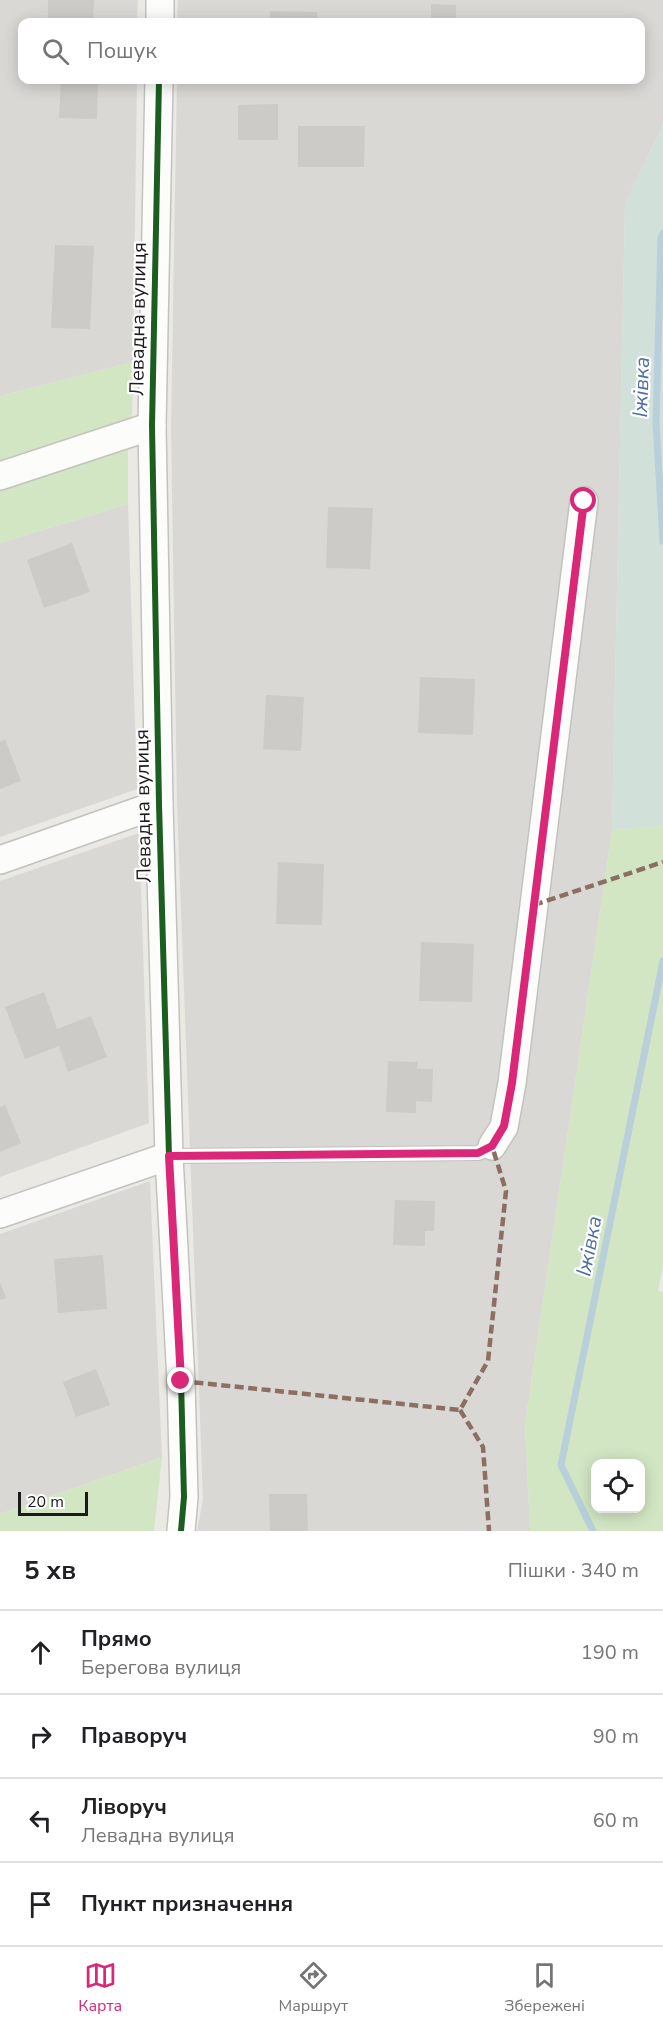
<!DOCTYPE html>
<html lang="uk">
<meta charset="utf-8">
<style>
body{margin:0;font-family:"Nunito Sans",sans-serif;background:#f2f2f2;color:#202124}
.controls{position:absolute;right:18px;bottom:18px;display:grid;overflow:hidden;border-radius:12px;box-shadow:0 3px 15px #0003}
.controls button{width:54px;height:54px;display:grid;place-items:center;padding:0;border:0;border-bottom:2px solid #e0e0e0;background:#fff;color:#202124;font:30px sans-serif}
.scale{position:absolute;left:18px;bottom:15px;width:70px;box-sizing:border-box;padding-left:6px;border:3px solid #1b1b1b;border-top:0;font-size:16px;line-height:21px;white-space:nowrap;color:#1b1b1b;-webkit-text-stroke:4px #fff;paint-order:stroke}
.stop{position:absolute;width:18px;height:18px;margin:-14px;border:4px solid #db2777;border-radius:50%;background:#fff}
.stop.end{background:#db2777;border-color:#fff;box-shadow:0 2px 6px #0008}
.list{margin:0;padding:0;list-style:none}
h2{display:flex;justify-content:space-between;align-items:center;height:78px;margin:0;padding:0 24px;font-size:26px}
h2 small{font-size:20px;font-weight:400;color:#757577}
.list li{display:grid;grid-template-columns:39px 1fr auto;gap:18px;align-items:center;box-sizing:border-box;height:84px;padding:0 24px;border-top:2px solid #e0e0e0}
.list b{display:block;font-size:22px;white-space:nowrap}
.list p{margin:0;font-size:20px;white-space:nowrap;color:#757577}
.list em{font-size:20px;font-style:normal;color:#757577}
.icon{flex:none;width:33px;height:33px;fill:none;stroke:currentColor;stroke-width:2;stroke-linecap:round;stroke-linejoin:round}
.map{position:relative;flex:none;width:663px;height:1531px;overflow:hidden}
.search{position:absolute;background:#fff;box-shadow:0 3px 15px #0003;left:18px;right:18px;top:18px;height:66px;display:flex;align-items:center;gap:15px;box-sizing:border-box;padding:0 21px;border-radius:12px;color:#757577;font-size:22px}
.sheet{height:414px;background:#fff}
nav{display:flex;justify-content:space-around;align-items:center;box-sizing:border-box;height:84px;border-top:2px solid #e0e0e0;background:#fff;font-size:16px;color:#757577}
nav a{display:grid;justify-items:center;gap:3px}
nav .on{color:#db2777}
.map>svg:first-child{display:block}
.residential{fill:#d9d8d5}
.grass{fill:#d2e6c4;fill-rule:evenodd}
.wetland{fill:#d2e0da}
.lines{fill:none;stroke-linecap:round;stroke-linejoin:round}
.stream{stroke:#b9d0db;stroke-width:7}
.building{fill:#cccbc7}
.service-casing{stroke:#c2c2c0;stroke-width:16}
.minor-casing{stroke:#c2c2c0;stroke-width:30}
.service{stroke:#fcfcfb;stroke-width:14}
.minor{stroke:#fcfcfb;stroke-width:27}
.quiet{stroke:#8d6e63;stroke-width:4.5;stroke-dasharray:9 4.5;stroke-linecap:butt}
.cycleway-casing{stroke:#fff;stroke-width:10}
.cycleway{stroke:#1b5e20;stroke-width:6}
.route{stroke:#db2777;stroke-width:8}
.labels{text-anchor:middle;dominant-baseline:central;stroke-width:4.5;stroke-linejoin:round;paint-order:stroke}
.street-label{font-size:20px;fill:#1b1b1b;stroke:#fff}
.water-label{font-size:21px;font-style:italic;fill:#4f6ea4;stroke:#fff}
</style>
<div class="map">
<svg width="663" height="1531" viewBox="0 0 663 1531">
<rect width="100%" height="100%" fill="#eae9e4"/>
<g class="residential">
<path d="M0 0H138L137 22H22V80H137L133 362 0 396Z"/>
<path d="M178 0H663V125L625 204 612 830 525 1424 530 1531H197L203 1499 177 803 171 426 177 80H640V22H177Z"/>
<path d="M128 504 137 789 0 837V543Z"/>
<path d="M139 833 149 1123 0 1177V881Z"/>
<path d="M150 1181 162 1457 0 1514V1234Z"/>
</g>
<g class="grass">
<path d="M133 362 132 420 0 465V396Z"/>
<path d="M128 448V504L0 543V491Z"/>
<path d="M663 826V1266L658 1291 663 1292V1531H530L525 1424 612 830ZM596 1464H640V1508H596Z"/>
<path d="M162 1457 154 1531H0V1514Z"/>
</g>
<path class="wetland" d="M663 125V826L612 830 625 204Z"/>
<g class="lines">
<g class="stream">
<path d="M663 233 661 238 656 423 663 541"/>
<path d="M593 1531 561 1465 663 961"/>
</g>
</g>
<g class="building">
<path d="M48 0H94L93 22H48Z"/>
<path d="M431 4 456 5V22H431Z"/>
<path d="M270 11 317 12V22H270Z"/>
<path d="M61 80H98L97 119 59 118Z"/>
<path d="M291 80H315V82L291 81Z"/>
<path d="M278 104V140H238V105Z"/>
<path d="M298 126H365L364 167H298Z"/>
<path d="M55 245 94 246 90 329 51 328Z"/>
<path d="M328 507 373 508 370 569 326 568Z"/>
<path d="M72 543 90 592 44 608 27 560Z"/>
<path d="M420 677 475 679 473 735 418 733Z"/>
<path d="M266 695 304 697 301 751 263 749Z"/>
<path d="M5 739 21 781 0 789V742Z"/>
<path d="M278 862 324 864 322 925 276 924Z"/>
<path d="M421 942 474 944 472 1002 419 1001Z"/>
<path d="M44 992 57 1029 91 1016 107 1057 68 1072 59 1046 25 1059 5 1007Z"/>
<path d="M388 1061 418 1062 417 1069H433L432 1102 416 1101V1113L386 1112Z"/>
<path d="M5 1105 21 1143 0 1152V1107Z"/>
<path d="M395 1200 435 1201 434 1231H425V1246L393 1245Z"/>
<path d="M103 1255 107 1309 58 1313 54 1259Z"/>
<path d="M0 1282 6 1298 0 1300Z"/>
<path d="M96 1369 110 1405 76 1417 63 1382Z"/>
<path d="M269 1494H307L308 1531H270Z"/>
</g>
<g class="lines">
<g class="service-casing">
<path id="service" d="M169 1156 478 1153 492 1146"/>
</g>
<g class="minor-casing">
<g id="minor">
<path d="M160 22V0"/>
<path d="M159 80 152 426 159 804 169 1156 181 1381 184 1497 181 1531"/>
<path d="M0 476 152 426"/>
<path d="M0 860 159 804"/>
<path d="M492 1146 504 1127 512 1083 584 501"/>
<path d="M0 1214 169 1156"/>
</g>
</g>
<use href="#service" class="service"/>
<use href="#minor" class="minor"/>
<g class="quiet">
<path d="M534 905 663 862"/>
<path d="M181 1381 460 1410 488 1361 506 1191 492 1146"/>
<path d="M460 1410 483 1447 489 1531"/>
</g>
<g class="cycleway-casing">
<g id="cycleway">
<path d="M159 80 152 426 159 804 169 1156 181 1381 184 1497 181 1531"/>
<path d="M492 1146 504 1127 512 1083 584 501"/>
</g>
</g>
<use href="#cycleway" class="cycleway"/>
</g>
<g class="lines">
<path class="route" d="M181 1381 169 1156 478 1153 492 1146 504 1126 512 1083 584 501"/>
</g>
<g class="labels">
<g class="street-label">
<text transform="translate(138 319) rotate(-89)">Левадна вулиця</text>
<text transform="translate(143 806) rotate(-91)">Левадна вулиця</text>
</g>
<g class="water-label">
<text transform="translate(641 387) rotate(-88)">Іжівка</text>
<text transform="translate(589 1246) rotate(-79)">Іжівка</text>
</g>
</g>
</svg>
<div class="controls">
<button><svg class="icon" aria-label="locate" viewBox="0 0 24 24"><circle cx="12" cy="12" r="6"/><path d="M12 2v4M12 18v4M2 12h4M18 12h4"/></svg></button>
</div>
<div class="scale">20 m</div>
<div class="stop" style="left:584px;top:501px"></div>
<div class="stop end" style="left:181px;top:1381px"></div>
<div class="search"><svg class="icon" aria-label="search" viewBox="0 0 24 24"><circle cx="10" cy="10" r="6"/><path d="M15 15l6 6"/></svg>Пошук</div>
</div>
<section class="sheet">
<h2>5 хв<small>Пішки · 340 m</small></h2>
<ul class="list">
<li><svg class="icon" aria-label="ahead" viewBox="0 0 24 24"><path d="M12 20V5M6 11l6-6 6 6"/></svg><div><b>Прямо</b><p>Берегова вулиця</p></div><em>190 m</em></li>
<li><svg class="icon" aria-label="right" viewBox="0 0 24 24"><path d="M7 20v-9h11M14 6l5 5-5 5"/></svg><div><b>Праворуч</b></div><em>90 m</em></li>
<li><svg class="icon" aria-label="left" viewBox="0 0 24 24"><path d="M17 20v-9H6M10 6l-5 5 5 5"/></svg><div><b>Ліворуч</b><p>Левадна вулиця</p></div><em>60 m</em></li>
<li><svg class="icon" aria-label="arrive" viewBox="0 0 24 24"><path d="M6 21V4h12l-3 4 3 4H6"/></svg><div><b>Пункт призначення</b></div></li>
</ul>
</section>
<nav>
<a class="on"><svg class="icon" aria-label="map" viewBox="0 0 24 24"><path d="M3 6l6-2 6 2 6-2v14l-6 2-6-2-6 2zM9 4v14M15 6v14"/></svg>Карта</a>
<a><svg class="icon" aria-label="directions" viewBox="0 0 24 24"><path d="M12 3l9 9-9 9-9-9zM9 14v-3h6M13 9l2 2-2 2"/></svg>Маршрут</a>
<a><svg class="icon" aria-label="saved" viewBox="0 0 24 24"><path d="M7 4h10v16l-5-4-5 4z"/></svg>Збережені</a>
</nav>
